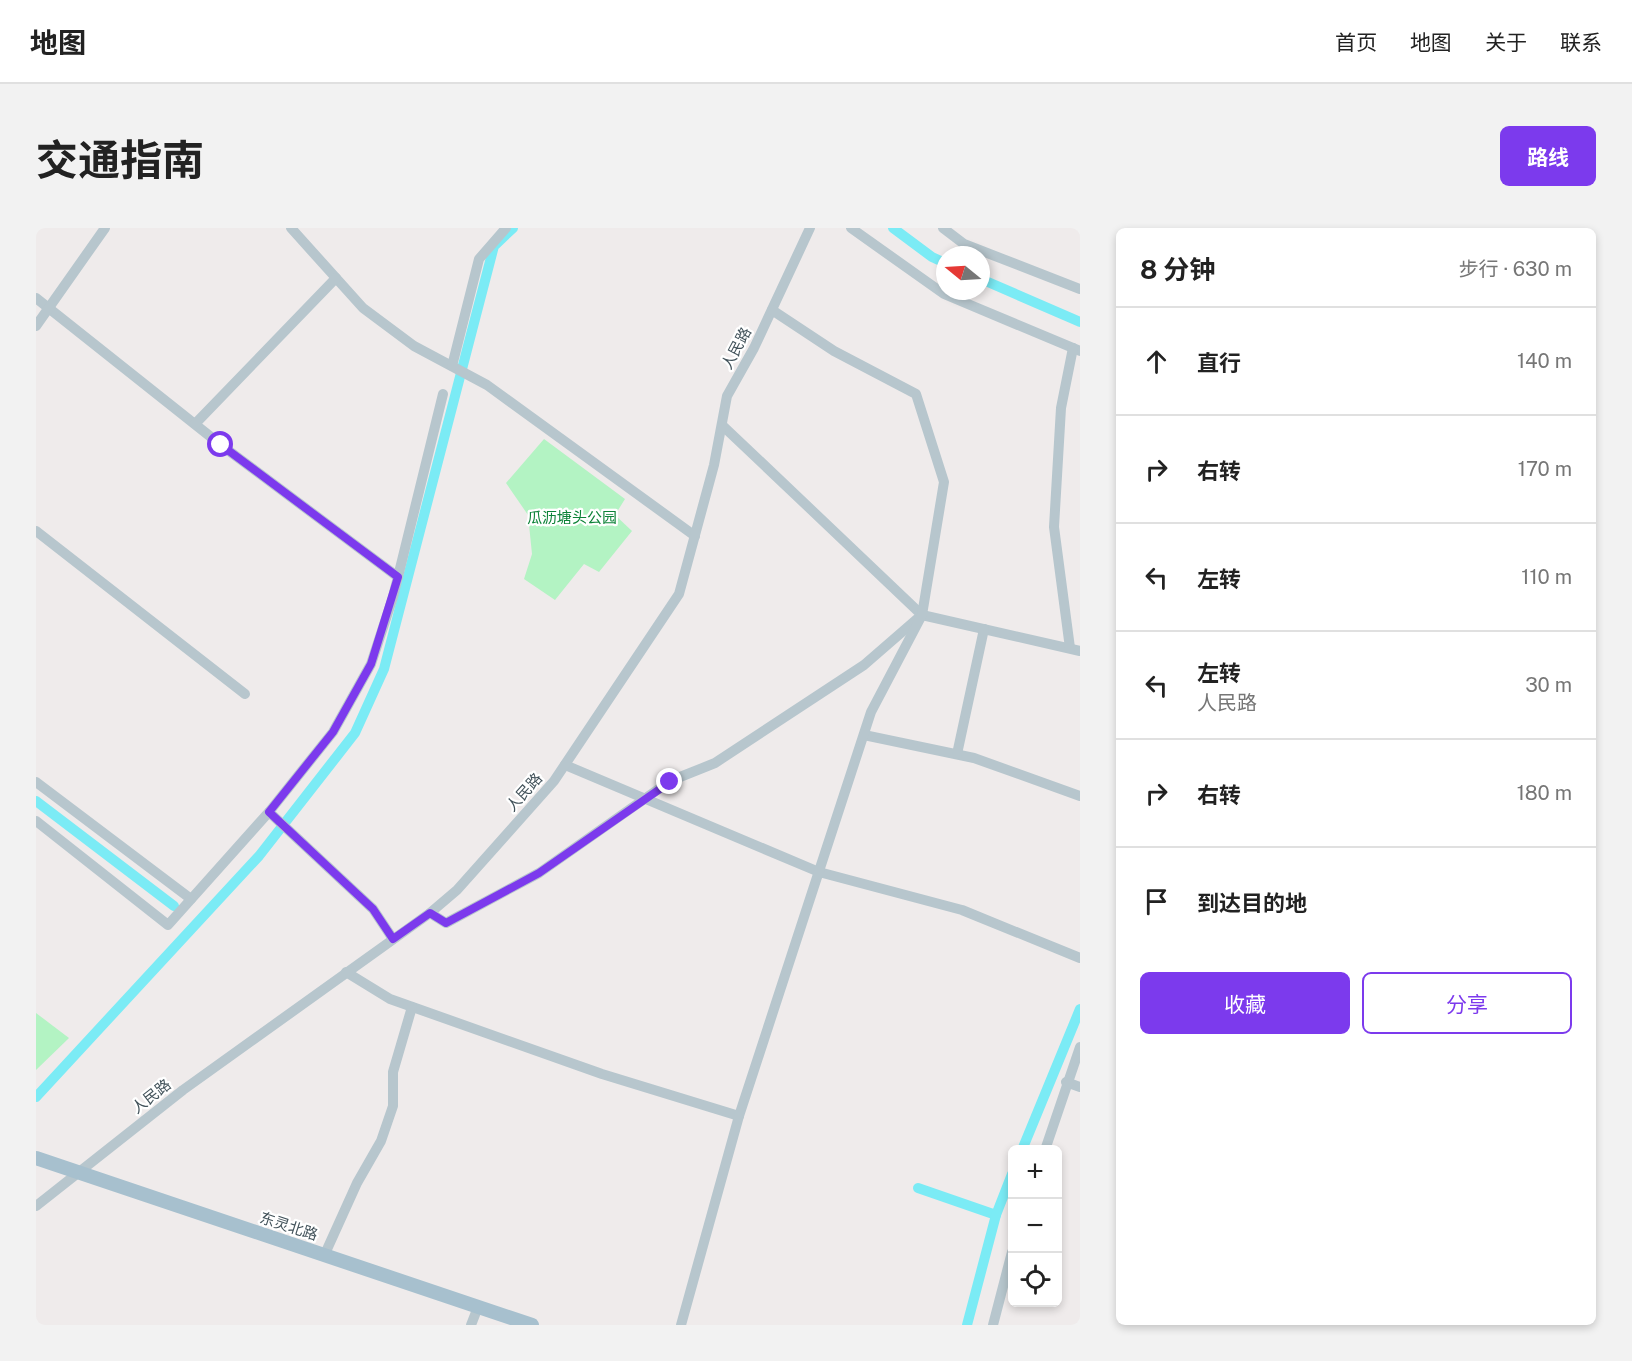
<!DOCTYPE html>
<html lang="zh">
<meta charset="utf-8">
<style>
body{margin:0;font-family:"Public Sans","Noto Sans SC",sans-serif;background:#f2f2f2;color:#222}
.controls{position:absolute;right:18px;bottom:18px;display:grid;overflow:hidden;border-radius:9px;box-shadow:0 3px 9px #0003}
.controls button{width:54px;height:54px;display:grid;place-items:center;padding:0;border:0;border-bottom:2px solid #e0e0e0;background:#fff;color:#222;font:30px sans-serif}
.compass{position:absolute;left:900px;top:18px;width:54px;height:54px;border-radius:50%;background:#fff;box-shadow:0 3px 9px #0003;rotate:288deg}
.stop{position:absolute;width:18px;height:18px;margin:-14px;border:4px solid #7c3aed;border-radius:50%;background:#fff}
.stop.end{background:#7c3aed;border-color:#fff;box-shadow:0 2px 6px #0008}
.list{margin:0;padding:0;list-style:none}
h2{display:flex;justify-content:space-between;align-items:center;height:78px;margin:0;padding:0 24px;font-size:26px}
h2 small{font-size:20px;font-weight:400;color:#767676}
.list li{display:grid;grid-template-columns:39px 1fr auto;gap:18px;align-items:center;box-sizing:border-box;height:108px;padding:0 24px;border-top:2px solid #e0e0e0}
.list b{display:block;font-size:22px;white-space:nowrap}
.list p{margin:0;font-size:20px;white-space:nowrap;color:#767676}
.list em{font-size:20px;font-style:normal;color:#767676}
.actions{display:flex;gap:12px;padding:18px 24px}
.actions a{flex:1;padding:14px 0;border:2px solid #7c3aed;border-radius:9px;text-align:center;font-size:21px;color:#7c3aed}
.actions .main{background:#7c3aed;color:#fff}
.icon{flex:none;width:33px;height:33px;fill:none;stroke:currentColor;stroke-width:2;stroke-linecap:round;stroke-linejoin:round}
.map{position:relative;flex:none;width:1044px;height:1097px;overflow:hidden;border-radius:9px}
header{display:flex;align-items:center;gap:36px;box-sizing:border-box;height:84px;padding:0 30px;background:#fff;border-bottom:2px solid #e0e0e0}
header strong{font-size:28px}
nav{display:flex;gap:33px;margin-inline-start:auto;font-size:21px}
.intro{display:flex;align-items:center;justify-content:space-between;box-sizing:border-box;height:144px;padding:0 36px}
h1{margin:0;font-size:42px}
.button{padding:15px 27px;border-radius:9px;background:#7c3aed;color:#fff;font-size:21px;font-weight:700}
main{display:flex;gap:36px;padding:0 36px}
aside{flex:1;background:#fff;border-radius:9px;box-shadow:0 3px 9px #0003}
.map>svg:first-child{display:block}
.green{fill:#b3f3c3}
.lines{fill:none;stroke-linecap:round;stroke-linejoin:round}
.canal{stroke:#7bebf5;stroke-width:10}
.minor{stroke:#b7c6cd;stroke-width:10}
.major{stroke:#a7c0ce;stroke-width:14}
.route{stroke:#7c3aed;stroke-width:8}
.labels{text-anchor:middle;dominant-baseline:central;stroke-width:4.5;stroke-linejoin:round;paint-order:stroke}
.street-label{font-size:15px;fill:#42525a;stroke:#fff}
.park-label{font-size:15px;fill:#0d8238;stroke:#fff}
</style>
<header>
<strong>地图</strong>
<nav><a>首页</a><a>地图</a><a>关于</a><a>联系</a></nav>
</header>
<div class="intro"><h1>交通指南</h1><a class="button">路线</a></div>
<main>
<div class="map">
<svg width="1044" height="1097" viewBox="0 0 1044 1097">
<rect width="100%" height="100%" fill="#efebeb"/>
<g class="green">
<path d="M508 211 589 271 579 287 596 303 563 344 548 336 519 372 488 351 496 326 492 287 470 255Z"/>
<path d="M0 785 33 810 0 842Z"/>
</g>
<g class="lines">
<g class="canal">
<path d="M857 0 896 29 909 35"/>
<path d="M945 51 1044 94"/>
<path d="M0 573 138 678"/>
<path d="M0 869 223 628 319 505 348 441 458 18 477 0"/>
<path d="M986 922 1044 781"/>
<path d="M882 960 960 987"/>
<path d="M931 1097 960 987 976 946"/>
</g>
<g class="minor">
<path d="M255 0 327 80 378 118 451 157 659 308"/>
<path d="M815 0 908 66 1044 123"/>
<path d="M907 0 928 16 1044 61"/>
<path d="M0 70 185 217 362 349"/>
<path d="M0 98 69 0"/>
<path d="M416 138 443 31 470 0"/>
<path d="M159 196 300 50"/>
<path d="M686 197 886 387 1044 423"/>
<path d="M0 303 209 466"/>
<path d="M1034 420 1018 299 1025 180 1037 120"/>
<path d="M828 507 938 530 1044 568"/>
<path d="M921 526 948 401"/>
<path d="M529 537 783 644 926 682 1044 730"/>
<path d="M0 554 155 671"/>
<path d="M233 584 337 681 357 711"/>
<path d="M0 593 132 697 233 584 297 504 335 436 357 369 407 166"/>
<path d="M394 685 410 695 503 645 634 553 679 535 828 437 881 391"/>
<path d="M310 744 354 771 566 846 703 888"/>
<path d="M1030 854 1044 859"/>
<path d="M1009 922 1044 819"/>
<path d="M0 978 147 862 394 685 421 662 518 553 643 366 678 237 691 168 718 120 774 0"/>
<path d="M288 1028 321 955 345 913 357 878V844L376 779"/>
<path d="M435 1097 442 1079"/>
<path d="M645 1097 703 888 835 484 886 387 908 254 880 166 798 123 736 82"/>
<path d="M957 1097 976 1024"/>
</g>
<path class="major" d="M0 930 496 1097"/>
</g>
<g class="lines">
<path class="route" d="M185 217 362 349 335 436 297 504 233 584 337 681 357 711 394 685 410 695 503 645 634 554"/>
</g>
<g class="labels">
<g class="street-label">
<text transform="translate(700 120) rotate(-62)">人民路</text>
<text transform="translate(488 564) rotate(-48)">人民路</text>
<text transform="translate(115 868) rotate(-38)">人民路</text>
<text transform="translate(253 998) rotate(18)">东灵北路</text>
</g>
<g class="park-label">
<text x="536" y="289">瓜沥塘头公园</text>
</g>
</g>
</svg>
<div class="controls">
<button>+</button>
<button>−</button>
<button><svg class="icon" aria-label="locate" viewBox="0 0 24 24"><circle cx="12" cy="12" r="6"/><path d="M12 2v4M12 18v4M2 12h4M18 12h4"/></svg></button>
</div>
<svg class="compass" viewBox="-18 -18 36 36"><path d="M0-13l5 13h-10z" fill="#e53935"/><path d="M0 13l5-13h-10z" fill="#767676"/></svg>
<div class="stop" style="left:185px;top:217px"></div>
<div class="stop end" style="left:634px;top:554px"></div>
</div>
<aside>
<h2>8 分钟<small>步行 · 630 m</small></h2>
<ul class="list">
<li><svg class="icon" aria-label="ahead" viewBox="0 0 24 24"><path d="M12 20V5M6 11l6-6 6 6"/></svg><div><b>直行</b></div><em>140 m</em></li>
<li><svg class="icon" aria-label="right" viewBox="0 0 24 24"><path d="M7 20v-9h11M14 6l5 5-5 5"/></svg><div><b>右转</b></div><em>170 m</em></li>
<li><svg class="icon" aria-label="left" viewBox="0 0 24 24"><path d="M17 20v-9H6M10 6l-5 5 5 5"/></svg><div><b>左转</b></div><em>110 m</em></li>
<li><svg class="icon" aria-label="left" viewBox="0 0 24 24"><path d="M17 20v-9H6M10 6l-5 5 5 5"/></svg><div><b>左转</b><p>人民路</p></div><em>30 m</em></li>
<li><svg class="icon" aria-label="right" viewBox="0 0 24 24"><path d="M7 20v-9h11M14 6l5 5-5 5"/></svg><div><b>右转</b></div><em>180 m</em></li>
<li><svg class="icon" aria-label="arrive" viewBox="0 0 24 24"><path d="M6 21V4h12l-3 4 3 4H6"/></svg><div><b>到达目的地</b></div></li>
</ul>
<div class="actions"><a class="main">收藏</a><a>分享</a></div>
</aside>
</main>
